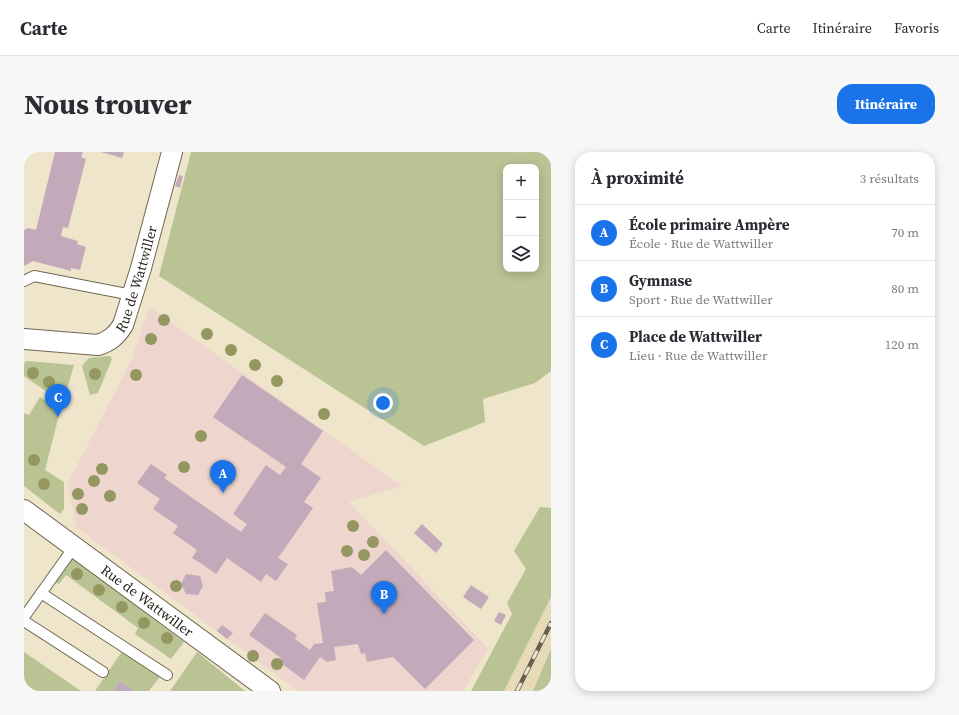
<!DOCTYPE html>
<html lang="fr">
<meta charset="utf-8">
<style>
body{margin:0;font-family:"Source Serif 4",serif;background:#f7f7f7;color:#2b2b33}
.controls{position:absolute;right:12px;top:12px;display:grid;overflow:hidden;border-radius:8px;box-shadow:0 2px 10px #0003}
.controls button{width:36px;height:36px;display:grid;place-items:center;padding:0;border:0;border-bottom:1px solid #e1e1e2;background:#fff;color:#2b2b33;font:20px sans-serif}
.you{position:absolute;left:359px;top:251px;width:14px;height:14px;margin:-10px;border:3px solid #fff;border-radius:50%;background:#1a73e8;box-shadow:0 0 0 6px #1a73e833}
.badge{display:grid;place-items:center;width:26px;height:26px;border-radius:50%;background:#1a73e8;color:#fff;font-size:13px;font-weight:700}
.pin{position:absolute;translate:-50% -33px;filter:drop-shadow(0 1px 2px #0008)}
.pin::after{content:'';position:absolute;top:21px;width:14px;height:12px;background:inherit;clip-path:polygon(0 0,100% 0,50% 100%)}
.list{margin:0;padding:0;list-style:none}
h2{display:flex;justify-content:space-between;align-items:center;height:52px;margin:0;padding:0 16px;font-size:17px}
h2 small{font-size:13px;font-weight:400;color:#7c7c81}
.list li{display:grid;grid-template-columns:26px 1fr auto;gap:12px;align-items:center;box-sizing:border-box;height:56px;padding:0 16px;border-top:1px solid #e1e1e2}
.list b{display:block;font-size:15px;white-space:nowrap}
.list p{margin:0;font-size:13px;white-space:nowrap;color:#7c7c81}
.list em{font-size:13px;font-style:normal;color:#7c7c81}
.icon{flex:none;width:22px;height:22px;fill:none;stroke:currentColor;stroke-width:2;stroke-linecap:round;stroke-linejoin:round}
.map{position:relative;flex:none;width:527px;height:539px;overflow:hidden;border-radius:16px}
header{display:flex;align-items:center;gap:24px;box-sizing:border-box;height:56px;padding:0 20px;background:#fff;border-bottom:1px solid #e1e1e2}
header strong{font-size:19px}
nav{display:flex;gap:22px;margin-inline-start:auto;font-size:14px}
.intro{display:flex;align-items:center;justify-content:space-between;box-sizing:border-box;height:96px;padding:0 24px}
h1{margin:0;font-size:28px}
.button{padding:10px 18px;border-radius:16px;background:#1a73e8;color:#fff;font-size:14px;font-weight:700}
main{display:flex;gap:24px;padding:0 24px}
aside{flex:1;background:#fff;border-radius:16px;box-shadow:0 2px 10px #0003}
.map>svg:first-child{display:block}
.built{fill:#e6dab9}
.education{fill:#eed5cd}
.green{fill:#b9c394;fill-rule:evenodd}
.building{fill:#c2aaba}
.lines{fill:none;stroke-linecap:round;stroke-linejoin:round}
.service-casing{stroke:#6f6751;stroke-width:12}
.minor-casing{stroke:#6f6751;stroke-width:22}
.service{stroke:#fff;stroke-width:10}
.minor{stroke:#fff;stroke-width:20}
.rail-casing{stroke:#656052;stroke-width:4.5}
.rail{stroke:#eee5cb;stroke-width:3;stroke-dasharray:9;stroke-linecap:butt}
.tree{fill:#959760}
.labels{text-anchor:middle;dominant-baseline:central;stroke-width:3;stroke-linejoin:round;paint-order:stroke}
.street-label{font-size:14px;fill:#27231a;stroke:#eee5cb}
</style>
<header>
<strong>Carte</strong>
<nav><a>Carte</a><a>Itinéraire</a><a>Favoris</a></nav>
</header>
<div class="intro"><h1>Nous trouver</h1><a class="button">Itinéraire</a></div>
<main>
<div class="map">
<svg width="527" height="539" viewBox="0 0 527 539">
<rect width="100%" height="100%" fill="#eee5cb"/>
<path class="built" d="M527 445V497L509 539H480Z"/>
<path class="education" d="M125 155 378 334 325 350 464 497 439 539H274L52 375 44 331 107 209Z"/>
<g class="green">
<path d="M167 0H527V219L511 231 459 247 461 270 400 294 135 124ZM482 15H512V117H482Z"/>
<path d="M86 204 88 207 74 241 66 243 58 214 65 206Z"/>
<path d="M2 209 50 213 39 251 0 224V212Z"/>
<path d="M16 245 36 259 21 318 40 330V357L36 362 0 334V261L5 263Z"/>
<path d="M516 355 527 356V445L480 539H447L488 462 483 451 502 417 490 399Z"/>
<path d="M47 405 160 490 147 507 111 482 114 476 42 423 35 432 30 430Z"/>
<path d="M527 497V539H509Z"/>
<path d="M99 498 137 523 125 539H110L96 529 89 539H71Z"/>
<path d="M0 500 57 539H0L4 533 0 530Z"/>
<path d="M173 500 221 539H146Z"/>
</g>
<g class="building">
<path d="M31 0H59L57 5 62 7 44 76 39 75 37 84 54 89 53 92 62 95 56 118 47 116V119L9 109 0 114V78L4 76 12 78Z"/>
<path d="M77 0H100L98 6Z"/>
<path d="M155 23 159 24 156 36 151 34Z"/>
<path d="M218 223 299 279 277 312 297 326 280 350 289 356 254 406 264 412 252 429 242 422 237 430 203 406 192 422 178 412 168 406 173 398 149 381 154 374 129 357 136 347 113 331 127 312 143 323 140 326 217 380 223 372 209 362 242 313 256 323 262 315 189 265Z"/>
<path d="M398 372 419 392 412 401 390 381Z"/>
<path d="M362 398 450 488 401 537 369 505 343 510 341 501 337 502 334 492 310 495 312 508 303 510 296 505 280 528 254 509 257 506 225 483 241 461 273 483 271 487 286 498 290 492 299 491 293 451 302 450 301 440 310 439 307 419 328 415 337 423Z"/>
<path d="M162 422 176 424 179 434 174 443 162 442 157 432Z"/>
<path d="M447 433 465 445 457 457 439 445Z"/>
<path d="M475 460 482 463 477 473 470 469Z"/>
<path d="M198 473 209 481 203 487 193 479Z"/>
<path d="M96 529 110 539H89Z"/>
</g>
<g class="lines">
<g class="service-casing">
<g id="service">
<path d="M0 129 10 124 108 143"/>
<path d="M17 441 143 523"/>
<path d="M0 465 50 395"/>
<path d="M0 469 79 520"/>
</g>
</g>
<g class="minor-casing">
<g id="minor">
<path id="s1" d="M0 187 74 193C86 189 92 184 99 173L117 116 148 0"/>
<path id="s2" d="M0 358 246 539"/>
</g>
</g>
<use href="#service" class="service"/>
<use href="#minor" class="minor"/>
<g class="rail-casing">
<path id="rail" d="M493 539 527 471"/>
</g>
<use href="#rail" class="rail"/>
</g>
<g class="tree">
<circle cx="140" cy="168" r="6"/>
<circle cx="183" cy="182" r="6"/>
<circle cx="127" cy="187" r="6"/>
<circle cx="207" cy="198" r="6"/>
<circle cx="231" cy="213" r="6"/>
<circle cx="9" cy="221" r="6"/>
<circle cx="71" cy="222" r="6"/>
<circle cx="112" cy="223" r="6"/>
<circle cx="253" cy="229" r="6"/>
<circle cx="25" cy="230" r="6"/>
<circle cx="300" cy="262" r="6"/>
<circle cx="177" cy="284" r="6"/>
<circle cx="10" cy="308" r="6"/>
<circle cx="160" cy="315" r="6"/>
<circle cx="196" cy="315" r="6"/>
<circle cx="78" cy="317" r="6"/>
<circle cx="70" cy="329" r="6"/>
<circle cx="20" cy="332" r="6"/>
<circle cx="54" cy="342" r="6"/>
<circle cx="86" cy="344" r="6"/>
<circle cx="58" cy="357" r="6"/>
<circle cx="329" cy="374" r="6"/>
<circle cx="349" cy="390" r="6"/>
<circle cx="323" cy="399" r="6"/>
<circle cx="340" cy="403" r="6"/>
<circle cx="53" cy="422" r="6"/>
<circle cx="152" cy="434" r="6"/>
<circle cx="75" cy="438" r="6"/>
<circle cx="98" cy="455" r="6"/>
<circle cx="120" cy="471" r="6"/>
<circle cx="143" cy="486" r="6"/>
<circle cx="229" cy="504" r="6"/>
<circle cx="253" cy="512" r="6"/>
</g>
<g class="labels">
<g class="street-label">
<text stroke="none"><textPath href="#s1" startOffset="155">Rue de Wattwiller</textPath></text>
<text stroke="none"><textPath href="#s2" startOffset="153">Rue de Wattwiller</textPath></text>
</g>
</g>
</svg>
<div class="controls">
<button>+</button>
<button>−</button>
<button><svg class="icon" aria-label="layers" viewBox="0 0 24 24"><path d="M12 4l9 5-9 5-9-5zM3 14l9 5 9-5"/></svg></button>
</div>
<div class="you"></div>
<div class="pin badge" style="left:199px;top:341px">A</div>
<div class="pin badge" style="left:360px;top:462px">B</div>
<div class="pin badge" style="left:34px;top:265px">C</div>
</div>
<aside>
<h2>À proximité<small>3 résultats</small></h2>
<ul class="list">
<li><span class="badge">A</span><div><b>École primaire Ampère</b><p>École · Rue de Wattwiller</p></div><em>70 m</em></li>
<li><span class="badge">B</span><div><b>Gymnase</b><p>Sport · Rue de Wattwiller</p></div><em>80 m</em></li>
<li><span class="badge">C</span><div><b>Place de Wattwiller</b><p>Lieu · Rue de Wattwiller</p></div><em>120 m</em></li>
</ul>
</aside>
</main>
